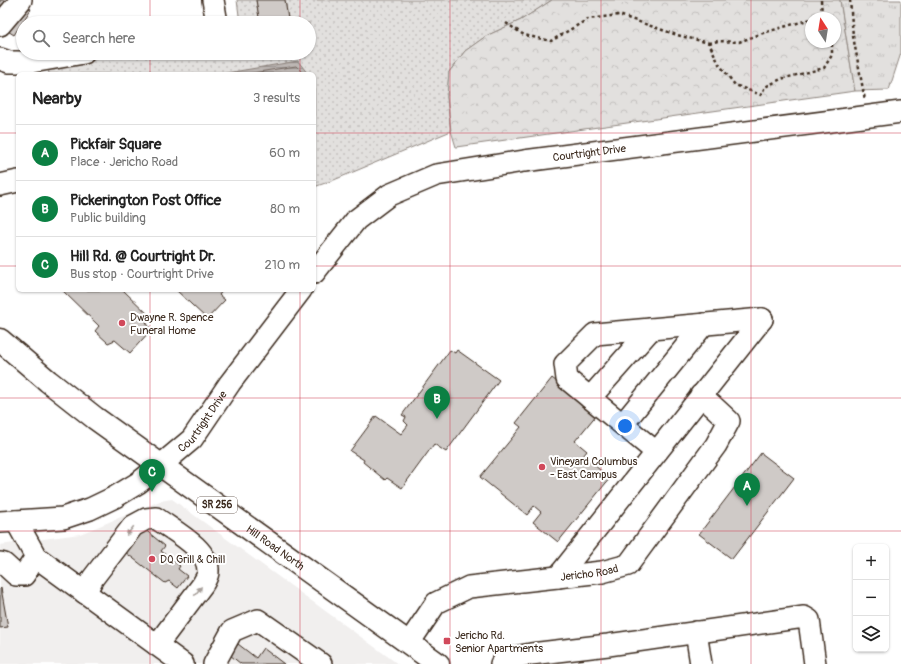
<!DOCTYPE html>
<meta charset="utf-8">
<style>
body{margin:0;font-family:Pangolin,sans-serif;background:#f6f6f6;color:#222}
.controls{position:absolute;right:12px;bottom:12px;display:grid;overflow:hidden;border-radius:6px;box-shadow:0 1px 3px #0004}
.controls button{width:36px;height:36px;display:grid;place-items:center;padding:0;border:0;border-bottom:1px solid #e0e0e0;background:#fff;color:#222;font:20px sans-serif}
.compass{position:absolute;left:805px;top:12px;width:36px;height:36px;border-radius:50%;background:#fff;box-shadow:0 1px 3px #0004;rotate:348deg}
.you{position:absolute;left:625px;top:426px;width:14px;height:14px;margin:-10px;border:3px solid #fff;border-radius:50%;background:#1a73e8;box-shadow:0 0 0 6px #1a73e833}
.badge{display:grid;place-items:center;width:26px;height:26px;border-radius:50%;background:#0b8043;color:#fff;font-size:13px;font-weight:700}
.pin{position:absolute;translate:-50% -33px;filter:drop-shadow(0 1px 2px #0008)}
.pin::after{content:'';position:absolute;top:21px;width:14px;height:12px;background:inherit;clip-path:polygon(0 0,100% 0,50% 100%)}
.list{margin:0;padding:0;list-style:none}
h2{display:flex;justify-content:space-between;align-items:center;height:52px;margin:0;padding:0 16px;font-size:17px}
h2 small{font-size:13px;font-weight:400;color:#767676}
.list li{display:grid;grid-template-columns:26px 1fr auto;gap:12px;align-items:center;box-sizing:border-box;height:56px;padding:0 16px;border-top:1px solid #e0e0e0}
.list b{display:block;font-size:15px;white-space:nowrap}
.list p{margin:0;font-size:13px;white-space:nowrap;color:#767676}
.list em{font-size:13px;font-style:normal;color:#767676}
.icon{flex:none;width:22px;height:22px;fill:none;stroke:currentColor;stroke-width:2;stroke-linecap:round;stroke-linejoin:round}
.map{position:relative;flex:none;width:901px;height:664px;overflow:hidden}
.search{position:absolute;background:#fff;box-shadow:0 1px 3px #0004;left:16px;top:16px;width:300px;height:44px;display:flex;align-items:center;gap:10px;box-sizing:border-box;padding:0 14px;border-radius:22px;color:#767676;font-size:15px}
.panel{position:absolute;background:#fff;box-shadow:0 1px 3px #0004;left:16px;top:72px;width:300px;height:220px;border-radius:6px}
.map>svg:first-child{display:block}
.built{fill:#f1efee}
.grass{fill:url(#grass-dots);stroke:#8e857e}
.forest{fill:url(#forest-crowns);stroke:#8e857e;fill-rule:evenodd}
.park{fill:url(#park-tufts);stroke:#8e857e}
.water{fill:url(#water-rules);stroke:#887e77}
.lines{fill:none;stroke-linecap:round;stroke-linejoin:round}
.shore{stroke:#6f625a;stroke-width:1}
.building{fill:#cfcac7;stroke:#3b2a1e}
.minor-casing{stroke:#3b2a1e;stroke-width:24}
.major-casing{stroke:#3b2a1e;stroke-width:25}
.path{stroke:#3b2a1e;stroke-width:2.5;stroke-dasharray:3 3;stroke-linecap:butt}
.minor{stroke:#fff;stroke-width:21}
.major{stroke:#fff;stroke-width:22}
.oneway{fill:#a79f9a}
.grid{fill:none;stroke:#d1495b;stroke-width:1;stroke-opacity:0.55}
.poi-dot{fill:#d1495b;stroke:#fff;stroke-width:1.5}
.labels{text-anchor:middle;dominant-baseline:central;stroke-width:4;stroke-linejoin:round;paint-order:stroke}
.shield{fill:#fff;stroke:#766a62;stroke-width:1}
.shield-label{font-size:10px;font-weight:bold;fill:#3b2a1e}
.street-label{font-size:11px;fill:#3b2a1e;stroke:#fff}
.poi-label{font-size:11px;fill:#3b2a1e;stroke:#fff;text-anchor:start}
</style>
<div class="map">
<svg width="901" height="664" viewBox="0 0 901 664">
<defs>
<pattern id="grass-dots" width="8" height="8" patternUnits="userSpaceOnUse"><rect width="8" height="8" fill="#e2e0de"/><path d="M2 2h.1M6 6h.1" fill="none" stroke="#c3c0be" stroke-width="1.8" stroke-linecap="round"/></pattern>
<pattern id="forest-crowns" width="20" height="18" patternUnits="userSpaceOnUse"><rect width="20" height="18" fill="#e2e0de"/><path d="M2 6a3 3 0 1 1 6 0M12 15a3 3 0 1 1 6 0" fill="none" stroke="#c3c0be"/></pattern>
<pattern id="park-tufts" width="24" height="20" patternUnits="userSpaceOnUse"><rect width="24" height="20" fill="#e2e0de"/><path d="M3 7l-1-3M5 7V3M7 7l1-3M15 17l-1-3M17 17v-4M19 17l1-3" fill="none" stroke="#c3c0be"/></pattern>
<pattern id="water-rules" width="6" height="5" patternUnits="userSpaceOnUse"><rect width="6" height="5" fill="#bcb6b3"/><path d="M0 2.5h6" fill="none" stroke="#9a9491"/></pattern>
</defs>
<rect width="100%" height="100%" fill="#fff"/>
<filter id="ink" filterUnits="userSpaceOnUse"><feTurbulence type="fractalNoise" baseFrequency=".025" numOctaves="2"/><feDisplacementMap in="SourceGraphic" scale="8" xChannelSelector="R" yChannelSelector="G"/><feConvolveMatrix kernelMatrix="1 2 1 2 8 2 1 2 1" color-interpolation-filters="sRGB"/></filter>
<g filter="url(#ink)">
<path class="built" d="M172 499 398 664H0V545L80 534 160 501Z"/>
<g class="grass">
<path d="M237 0H256L260 23H240Z"/>
<path d="M285 0H552L521 20 486 36 465 51 449 72 447 97 451 131 334 180 314 187V74H49L48 67 131 53H309V23H260L288 18Z"/>
</g>
<path class="forest" d="M552 0H840L855 91 456 147 451 131 447 97 449 72 465 51 486 36 521 20ZM811 18H835V42H811Z"/>
<path class="park" d="M840 0H901V53L889 90 855 91Z"/>
<path class="water" d="M298 61 308 74H221Z"/>
<g class="lines">
<path class="shore" d="M246 74 296 66 304 74"/>
</g>
<g class="building">
<path d="M0 0H17L31 9 14 35 0 26Z"/>
<path d="M256 0H285L288 19 260 23Z"/>
<path d="M62 290H123L151 317 145 320 151 330 130 353 115 340 108 343 95 331 99 326Z"/>
<path d="M176 290H223L219 295 225 300 207 319Z"/>
<path d="M450 350 455 353 457 350 499 380 446 452 434 444 402 488 387 478 385 480 363 462 364 460 350 451 376 416 401 434 408 425 404 421 406 417 402 415Z"/>
<path d="M552 378 597 414 575 441 587 451 583 456 610 478 558 542 533 522 541 512 534 506 527 515 480 477 521 427 516 423Z"/>
<path d="M761 453 794 478 732 559 699 534Z"/>
<path d="M143 528 165 546 161 551 180 566 178 569 187 576 178 588 169 581 165 583 125 552Z"/>
<path d="M1 588 8 627 0 628V589Z"/>
<path d="M238 644 256 658 263 648 284 664H241L230 655Z"/>
</g>
<g class="lines">
<g class="minor-casing">
<g id="minor">
<path d="M213 0 217 23"/>
<path d="M0 25 21 0"/>
<path d="M0 59 9 62H32L84 53"/>
<path d="M0 185 18 181"/>
<path id="s1" d="M314 273 356 220 389 195 436 175 524 161 901 112"/>
<path d="M590 398 651 329"/>
<path d="M623 424 704 324"/>
<path d="M656 452 567 379 565 364 595 334 762 319"/>
<path d="M16 521 36 557 183 664"/>
<path id="s2" d="M0 522 63 518 90 509 115 497 138 483 161 465 192 439 230 383 301 290"/>
<path d="M0 563 4 564 16 575H24L36 557"/>
<path d="M558 577 762 319"/>
<path d="M85 593 93 578 133 526 146 519 156 518C172 530 210 549 208 572 208 576 205 580 203 584L157 645"/>
<path d="M696 632 701 664"/>
<path id="s3" d="M409 643 436 603 469 587 602 572 628 565 716 445 729 421 701 395"/>
<path d="M214 664 232 631 258 620 321 664"/>
<path d="M501 664 509 658 531 654 608 645 804 617 809 620 815 664"/>
</g>
</g>
<g class="major-casing">
<g id="major">
<path id="s4" d="M0 340 48 381 95 418 438 664"/>
</g>
</g>
<g class="path">
<path d="M821 0 822 15 823 18"/>
<path d="M850 0 853 36 865 100"/>
<path d="M813 18 822 15"/>
<path d="M506 23 524 35 551 41 588 19 619 15 677 35 709 43 719 64 735 85 761 95 765 87 781 79 824 68 832 55V42"/>
<path d="M709 43 718 41 739 42 763 33 811 19"/>
</g>
<use href="#minor" class="minor"/>
<use href="#major" class="major"/>
</g>
<defs><path id="oneway-solid" d="M-6-.8H1V-3.2L6.5 0L1 3.2V.8H-6Z"/></defs>
<g class="oneway">
<use href="#oneway-solid" transform="translate(130 531) rotate(129)"/>
<use href="#oneway-solid" transform="translate(198 591) rotate(-52)"/>
</g>
</g>
<path class="grid" d="M150 0V23M300 0V23M450 0V664M601 0V664M751 0V664M150 53V74M300 53V74M0 133H18M314 133H901M0 266H18M314 266H901M150 290V664M300 290V664M0 398H901M0 531H901"/>
<g class="poi-dot">
<circle cx="122" cy="323" r="4"/>
<circle cx="542" cy="467" r="4"/>
<circle cx="152" cy="559" r="4"/>
<rect x="443" y="637" width="8" height="8" rx="2"/>
</g>
<g class="labels">
<rect class="shield" x="197" y="497" width="40" height="16" rx="3"/>
<g class="shield-label">
<text x="217" y="505">SR 256</text>
</g>
<g class="street-label">
<text stroke="none"><textPath href="#s1" startOffset="315">Courtright Drive</textPath></text>
<text stroke="none"><textPath href="#s2" startOffset="236">Courtright Drive</textPath></text>
<text stroke="none"><textPath href="#s4" startOffset="345">Hill Road North</textPath></text>
<text stroke="none"><textPath href="#s3" startOffset="206">Jericho Road</textPath></text>
</g>
<g class="poi-label">
<text x="130" y="317">Dwayne R. Spence<tspan x="130" dy="13">Funeral Home</tspan></text>
<text x="550" y="461">Vineyard Columbus<tspan x="550" dy="13">- East Campus</tspan></text>
<text x="160" y="559">DQ Grill &amp; Chill</text>
<text x="455" y="635">Jericho Rd.<tspan x="455" dy="13">Senior Apartments</tspan></text>
</g>
</g>
</svg>
<div class="controls">
<button>+</button>
<button>−</button>
<button><svg class="icon" aria-label="layers" viewBox="0 0 24 24"><path d="M12 4l9 5-9 5-9-5zM3 14l9 5 9-5"/></svg></button>
</div>
<svg class="compass" viewBox="-18 -18 36 36"><path d="M0-13l5 13h-10z" fill="#e53935"/><path d="M0 13l5-13h-10z" fill="#767676"/></svg>
<div class="you"></div>
<div class="pin badge" style="left:747px;top:506px">A</div>
<div class="pin badge" style="left:437px;top:419px">B</div>
<div class="pin badge" style="left:152px;top:492px">C</div>
<div class="search"><svg class="icon" aria-label="search" viewBox="0 0 24 24"><circle cx="10" cy="10" r="6"/><path d="M15 15l6 6"/></svg>Search here</div>
<section class="panel">
<h2>Nearby<small>3 results</small></h2>
<ul class="list">
<li><span class="badge">A</span><div><b>Pickfair Square</b><p>Place · Jericho Road</p></div><em>60 m</em></li>
<li><span class="badge">B</span><div><b>Pickerington Post Office</b><p>Public building</p></div><em>80 m</em></li>
<li><span class="badge">C</span><div><b>Hill Rd. @ Courtright Dr.</b><p>Bus stop · Courtright Drive</p></div><em>210 m</em></li>
</ul>
</section>
</div>
